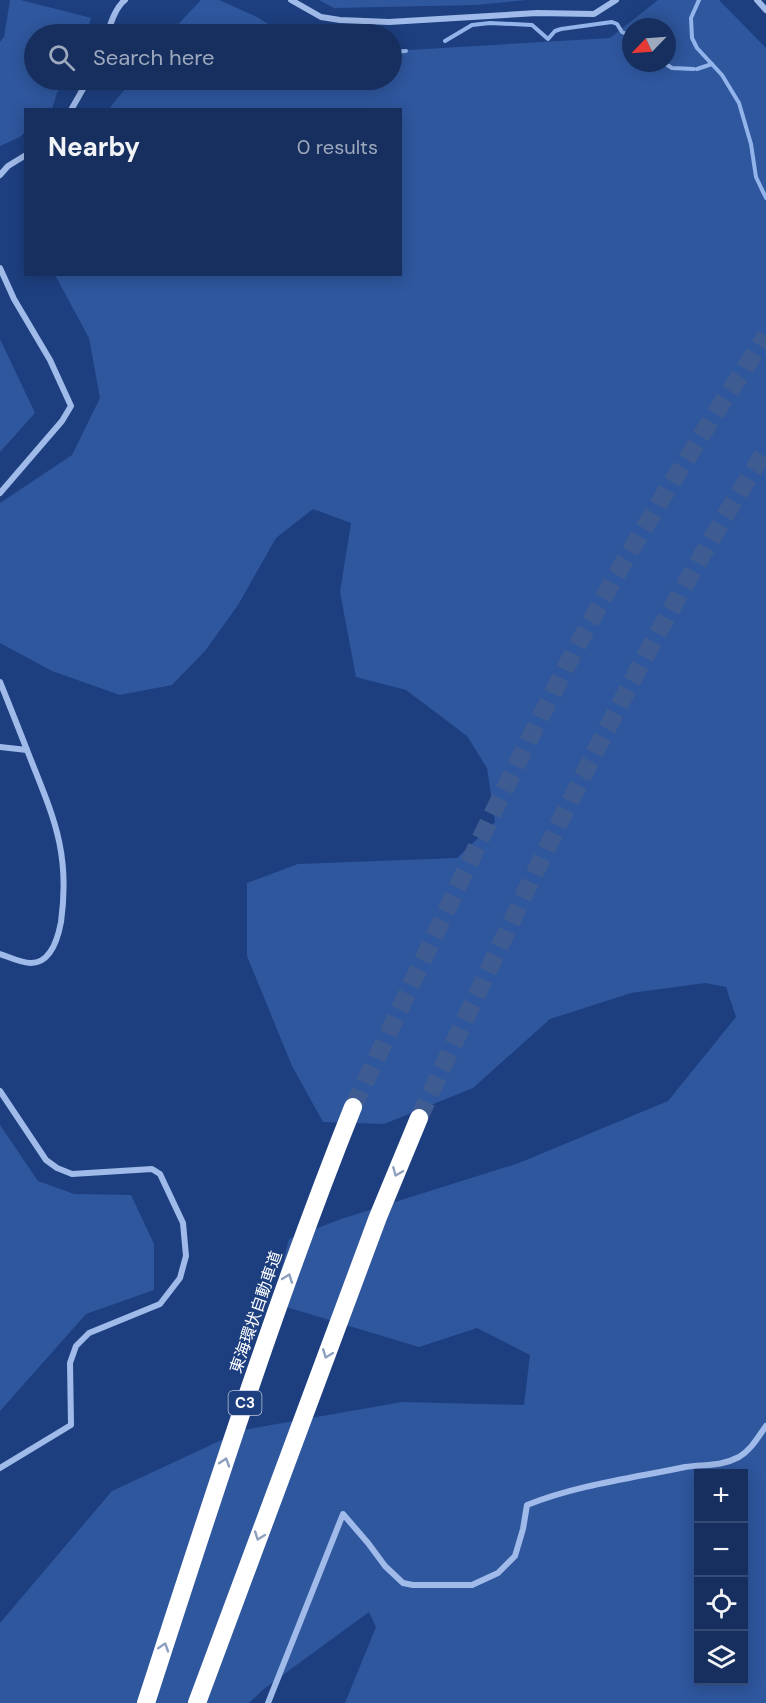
<!DOCTYPE html>
<meta charset="utf-8">
<style>
body{margin:0;font-family:"DM Sans","Noto Sans JP",sans-serif;background:#1f3765;color:#f1f3f6}
.controls{position:absolute;right:18px;bottom:18px;display:grid;overflow:hidden;border-radius:0px;box-shadow:0 3px 15px #0003}
.controls button{width:54px;height:54px;display:grid;place-items:center;padding:0;border:0;border-bottom:2px solid #354a74;background:#162f5f;color:#f1f3f6;font:30px sans-serif}
.compass{position:absolute;left:622px;top:18px;width:54px;height:54px;border-radius:50%;background:#162f5f;box-shadow:0 3px 15px #0003;rotate:245deg}
.list{margin:0;padding:0;list-style:none}
h2{display:flex;justify-content:space-between;align-items:center;height:78px;margin:0;padding:0 24px;font-size:26px}
h2 small{font-size:20px;font-weight:400;color:#9ea9bd}
.icon{flex:none;width:33px;height:33px;fill:none;stroke:currentColor;stroke-width:2;stroke-linecap:round;stroke-linejoin:round}
.map{position:relative;flex:none;width:766px;height:1703px;overflow:hidden}
.search{position:absolute;background:#162f5f;box-shadow:0 3px 15px #0003;left:24px;top:24px;width:378px;height:66px;display:flex;align-items:center;gap:15px;box-sizing:border-box;padding:0 21px;border-radius:33px;color:#9ea9bd;font-size:22px}
.panel{position:absolute;background:#162f5f;box-shadow:0 3px 15px #0003;left:24px;top:108px;width:378px;height:168px;border-radius:0px}
.map>svg:first-child{display:block}
.green{fill:#2f579e;fill-rule:evenodd}
.lines{fill:none;stroke-linecap:round;stroke-linejoin:round}
.stream{stroke:#93b4eb;stroke-width:4}
.highway-tunnel{stroke:#3f5c92;stroke-width:18;stroke-dasharray:18 9;stroke-linecap:butt}
.street{stroke:#a0bae9;stroke-width:6}
.highway{stroke:#fff;stroke-width:18}
.oneway{stroke:#8e9fbf}
.labels{text-anchor:middle;dominant-baseline:central;stroke-width:4.5;stroke-linejoin:round;paint-order:stroke}
.shield{fill:#1d3f7f;stroke:#bbc5d9;stroke-width:1.5}
.shield-label{font-size:15px;font-weight:bold;fill:#fff}
.street-label{font-size:16px;fill:#fff;stroke:#1d3f7f}
</style>
<div class="map">
<svg width="766" height="1703" viewBox="0 0 766 1703">
<rect width="100%" height="100%" fill="#1d3f7f"/>
<g class="green">
<path d="M10 0H21L91 18 86 34H34V80H65L57 93 52 109 26 110 25 132 20 137 0 146V42L4 37Z"/>
<path d="M201 0H219L257 17 284 34H169Z"/>
<path d="M319 0H527L476 5 334 8Z"/>
<path d="M658 0H719L766 48V1703H345L376 1627 369 1612 265 1688 249 1703H0V1623L112 1491 243 1430 402 1402 524 1405 530 1355 477 1328 419 1347 273 1303 289 1239 341 1219 519 1163 668 1101 736 1017 726 987 705 983 631 993 550 1019 473 1088 384 1124 323 1122 292 1066 247 956V883L298 864 457 858 495 822 487 768 467 736 406 690 356 677 340 592 351 523 313 509 276 538 238 605 205 651 172 685 120 695 52 671 0 643V503L72 455 100 398 89 338 55 275 400 274V110L109 109 132 80H392V51L610 38ZM631 27H667V63H631ZM698 1474H744V1680H698Z"/>
<path d="M0 339 35 413 0 452Z"/>
<path d="M0 1125 38 1181 74 1194 131 1195 154 1244V1290L86 1314 0 1411Z"/>
</g>
<g class="lines">
<g class="stream">
<path d="M699 0 691 18 692 38 697 48 722 75 739 103 751 144 756 177 766 198"/>
<path d="M445 41 472 25 490 23 532 25 548 39 555 31 561 29 612 22 617 24 622 32 631 36"/>
<path d="M392 52 406 51"/>
<path d="M664 63 672 68 694 69"/>
<path d="M697 69 712 64"/>
</g>
<g class="highway-tunnel">
<path d="M353 1107C426 956 495 802 573 654 631 544 698 439 766 336"/>
<path d="M419 1118C525 891 631 662 766 450"/>
</g>
<g class="street">
<path d="M291 0 321 17 340 20 389 22 537 13 594 14 616 0"/>
<path d="M757 0 766 10"/>
<path d="M107 34C111 23 115 8 125 0"/>
<path d="M71 110 88 80"/>
<path d="M0 175 8 166 26 155"/>
<path d="M0 268 14 299 50 360 71 406 62 421 0 493"/>
<path d="M0 682C9 704 18 727 27 750 52 814 71 850 61 922 58 938 51 963 31 963 21 963 9 957 0 954"/>
<path d="M0 747 27 750"/>
<path d="M0 1091 46 1160 57 1168 72 1174 152 1169 160 1174 183 1223 186 1256 180 1278 160 1304 89 1333 76 1346 70 1363 71 1425 0 1468"/>
<path d="M268 1703 343 1514 368 1543 385 1566 403 1583 413 1585H472L498 1573 515 1556 523 1529 527 1505C577 1485 632 1478 685 1467 705 1464 720 1467 739 1457 751 1450 758 1437 766 1426"/>
</g>
<g class="highway">
<path d="M146 1703C211 1503 275 1302 353 1107"/>
<path d="M197 1703 378 1217 419 1118"/>
</g>
</g>
<defs><path id="oneway-chevron" d="M-2-3.5L2.5 0L-2 3.5" fill="none" stroke-width="1.6" stroke-linecap="round" stroke-linejoin="round" transform="scale(1.5)"/></defs>
<g class="oneway">
<use href="#oneway-chevron" transform="translate(397 1172) rotate(112)"/>
<use href="#oneway-chevron" transform="translate(288 1278) rotate(-70)"/>
<use href="#oneway-chevron" transform="translate(327 1354) rotate(111)"/>
<use href="#oneway-chevron" transform="translate(225 1462) rotate(-72)"/>
<use href="#oneway-chevron" transform="translate(259 1536) rotate(110)"/>
<use href="#oneway-chevron" transform="translate(164 1647) rotate(-72)"/>
</g>
<g class="labels">
<rect class="shield" x="228.5" y="1391" width="33" height="24" rx="4.5"/>
<g class="shield-label">
<text x="245" y="1403">C3</text>
</g>
<g class="street-label">
<text transform="translate(256 1312) rotate(-71)">東海環状自動車道</text>
</g>
</g>
</svg>
<div class="controls">
<button>+</button>
<button>−</button>
<button><svg class="icon" aria-label="locate" viewBox="0 0 24 24"><circle cx="12" cy="12" r="6"/><path d="M12 2v4M12 18v4M2 12h4M18 12h4"/></svg></button>
<button><svg class="icon" aria-label="layers" viewBox="0 0 24 24"><path d="M12 4l9 5-9 5-9-5zM3 14l9 5 9-5"/></svg></button>
</div>
<svg class="compass" viewBox="-18 -18 36 36"><path d="M0-13l5 13h-10z" fill="#e53935"/><path d="M0 13l5-13h-10z" fill="#9ea9bd"/></svg>
<div class="search"><svg class="icon" aria-label="search" viewBox="0 0 24 24"><circle cx="10" cy="10" r="6"/><path d="M15 15l6 6"/></svg>Search here</div>
<section class="panel">
<h2>Nearby<small>0 results</small></h2>
<ul class="list">
</ul>
</section>
</div>
